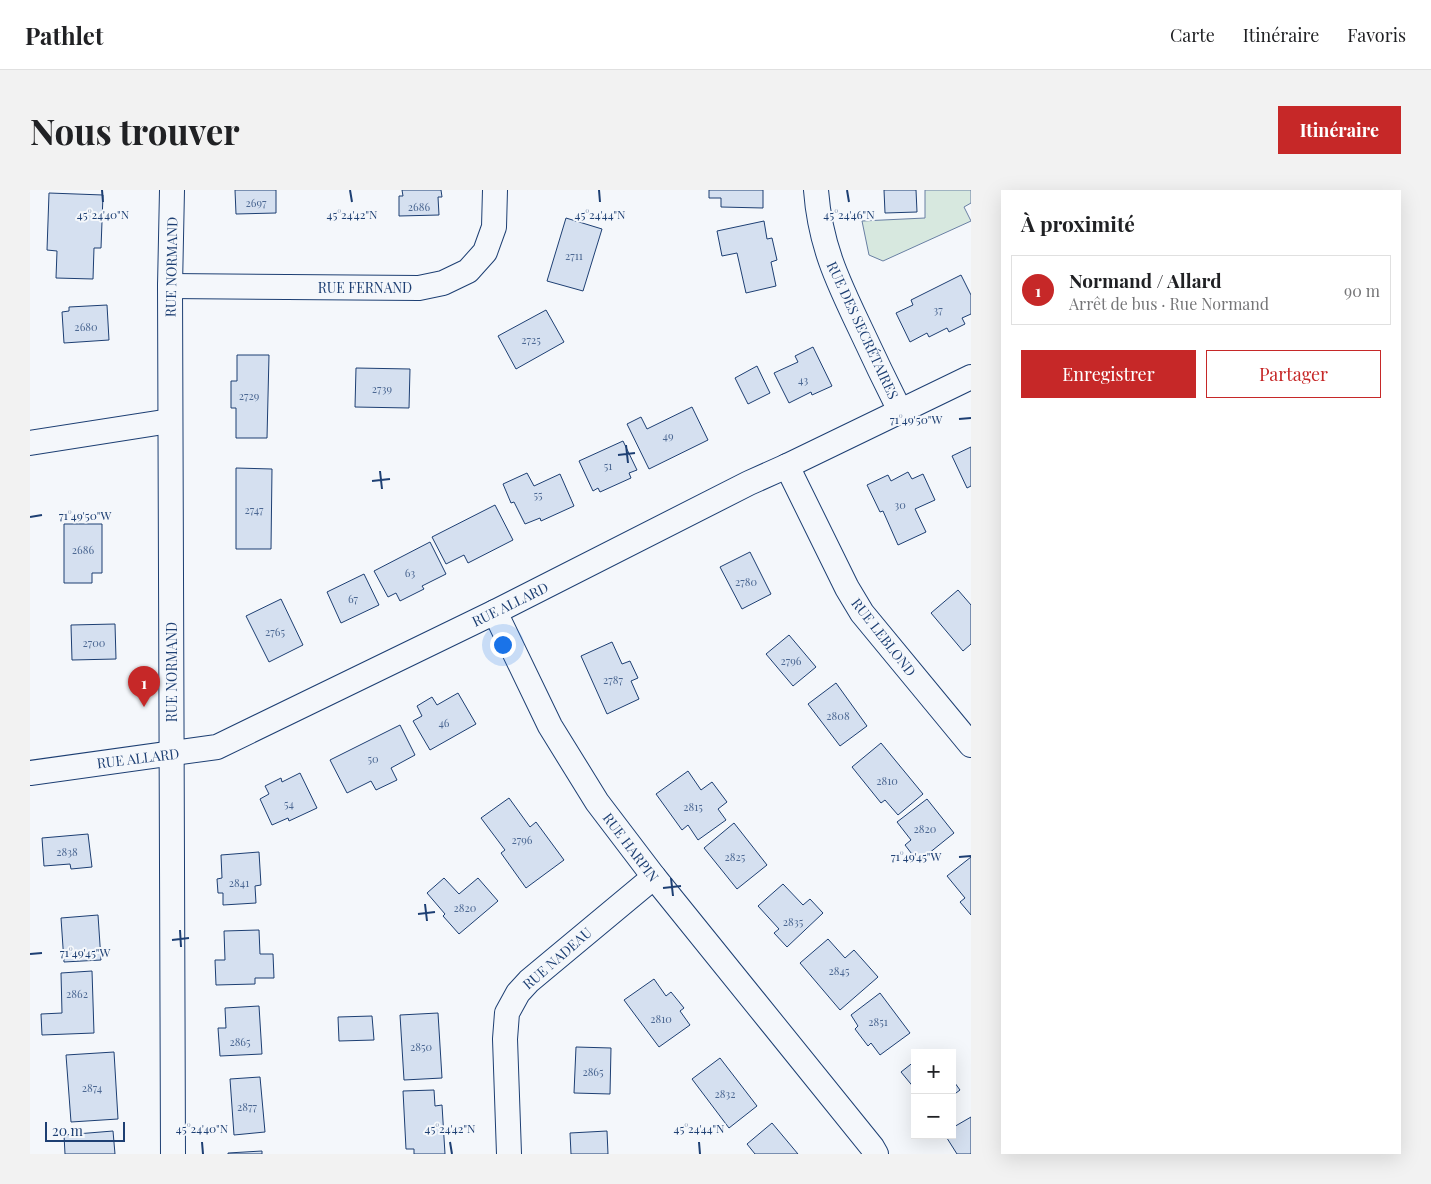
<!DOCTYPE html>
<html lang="fr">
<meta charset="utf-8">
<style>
body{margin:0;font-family:"Playfair Display",serif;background:#f2f2f2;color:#202124}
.controls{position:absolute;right:15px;bottom:15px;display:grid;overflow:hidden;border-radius:0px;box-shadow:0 5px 20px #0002}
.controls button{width:45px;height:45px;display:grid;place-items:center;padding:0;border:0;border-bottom:1px solid #e0e0e0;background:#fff;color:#202124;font:25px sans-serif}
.scale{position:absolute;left:15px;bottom:12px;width:80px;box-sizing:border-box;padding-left:5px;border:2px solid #1d3f73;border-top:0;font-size:14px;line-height:18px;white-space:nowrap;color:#1d3f73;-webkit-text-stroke:4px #f4f7fb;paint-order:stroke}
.you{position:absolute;left:472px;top:454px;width:18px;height:18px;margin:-12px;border:4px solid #fff;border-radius:50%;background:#1a73e8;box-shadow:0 0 0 8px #1a73e833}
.badge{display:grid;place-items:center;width:32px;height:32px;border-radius:50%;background:#c62828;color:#fff;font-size:16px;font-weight:700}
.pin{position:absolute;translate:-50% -41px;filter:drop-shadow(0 1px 2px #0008)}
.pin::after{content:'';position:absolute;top:26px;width:18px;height:15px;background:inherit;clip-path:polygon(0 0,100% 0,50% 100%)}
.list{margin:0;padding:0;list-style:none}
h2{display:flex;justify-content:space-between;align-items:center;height:65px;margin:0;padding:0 20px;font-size:21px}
h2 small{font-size:16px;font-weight:400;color:#757577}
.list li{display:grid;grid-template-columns:32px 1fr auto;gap:15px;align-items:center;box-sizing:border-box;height:70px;margin:0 10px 10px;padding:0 10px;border:1px solid #e0e0e0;border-radius:0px}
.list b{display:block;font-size:19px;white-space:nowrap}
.list p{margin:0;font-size:16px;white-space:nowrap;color:#757577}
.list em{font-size:16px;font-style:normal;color:#757577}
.actions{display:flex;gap:10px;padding:15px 20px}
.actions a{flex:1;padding:11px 0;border:1px solid #c62828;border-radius:0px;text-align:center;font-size:18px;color:#c62828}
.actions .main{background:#c62828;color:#fff}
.map{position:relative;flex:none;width:941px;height:964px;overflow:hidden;border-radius:0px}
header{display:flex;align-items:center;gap:30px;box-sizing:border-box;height:70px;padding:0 25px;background:#fff;border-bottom:1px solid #e0e0e0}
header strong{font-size:24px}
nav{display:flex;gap:28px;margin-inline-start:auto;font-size:18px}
.intro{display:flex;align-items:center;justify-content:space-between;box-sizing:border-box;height:120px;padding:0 30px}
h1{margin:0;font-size:35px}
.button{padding:12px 22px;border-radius:0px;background:#c62828;color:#fff;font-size:18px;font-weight:700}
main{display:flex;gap:30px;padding:0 30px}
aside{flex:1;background:#fff;border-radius:0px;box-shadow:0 5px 20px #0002}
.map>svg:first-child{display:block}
.green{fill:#d7e8df;stroke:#687fa3}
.building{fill:#d5e0f0;stroke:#1d3f73}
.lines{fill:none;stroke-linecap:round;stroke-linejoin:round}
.minor-casing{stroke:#1d3f73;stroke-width:26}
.minor{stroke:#f4f7fb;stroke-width:24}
.ticks{fill:none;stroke:#1d3f73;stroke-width:2}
.labels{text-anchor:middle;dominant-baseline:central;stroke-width:4;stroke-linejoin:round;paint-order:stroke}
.number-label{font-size:11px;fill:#4b6792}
.street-label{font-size:14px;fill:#1d3f73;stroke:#f4f7fb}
.ticks-label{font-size:12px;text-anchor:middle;fill:#1d3f73;stroke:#f4f7fb;stroke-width:4;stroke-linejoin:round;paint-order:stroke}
</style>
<header>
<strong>Pathlet</strong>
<nav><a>Carte</a><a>Itinéraire</a><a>Favoris</a></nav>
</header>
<div class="intro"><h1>Nous trouver</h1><a class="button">Itinéraire</a></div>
<main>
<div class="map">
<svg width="941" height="964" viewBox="0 0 941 964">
<rect width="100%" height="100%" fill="#f4f7fb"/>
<path class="green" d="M895 0H941V13L934 17 941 31 853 71 839 65 832 31 895 28Z"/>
<g class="building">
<path d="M205 0H246V23L206 24Z"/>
<path d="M372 0H411L412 7H408L409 25 369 26V6H373Z"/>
<path d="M679 0H733V18L691 17V8H679Z"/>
<path d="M854 0H886L887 22 855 23Z"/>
<path d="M19 3 73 5 71 58H64L63 89 26 88 27 61 17 60Z"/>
<path d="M536 28 572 39 553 101 517 91Z"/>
<path d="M734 31 737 49 742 48 747 70 741 72 746 96 716 103 707 63 692 66 687 41Z"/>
<path d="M931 85 941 105V124L932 128 935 134 919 142 917 138 899 147 897 143 880 152 866 123 883 115 881 110Z"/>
<path d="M77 115 79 150 34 153 32 122 39 121V117Z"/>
<path d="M516 120 534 152 486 179 468 146Z"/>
<path d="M783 157 802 196 782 205 781 202 759 213 744 183 768 172 765 166Z"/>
<path d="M207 165H239L237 248H206V218H201V191H207Z"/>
<path d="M727 176 740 203 718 214 705 188Z"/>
<path d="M326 178 380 179 379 218 325 217Z"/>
<path d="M662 217 678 250 619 279 597 234 611 227 617 239Z"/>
<path d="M593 251 607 280 599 283 601 288 570 302 568 298 563 301 549 271Z"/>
<path d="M941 257V296L937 298 922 266Z"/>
<path d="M206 278 242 279 241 359H206Z"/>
<path d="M878 282 882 289 893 284 905 310 885 319 896 342 868 355 853 321 850 322 837 295 858 285 861 291Z"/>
<path d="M497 283 504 296 530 284 544 316 511 331 510 328 495 334 484 312 481 313 473 294Z"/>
<path d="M465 315 483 350 438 373 434 365 416 374 402 347Z"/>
<path d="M34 334H72V383H62V393H34Z"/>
<path d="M400 352 416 384 392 396 394 399 370 411 366 403 358 407 344 381Z"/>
<path d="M720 362 741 404 712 419 690 377Z"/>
<path d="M334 384 349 415 311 433 297 402Z"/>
<path d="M928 400 941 415V454L933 461 901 423Z"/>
<path d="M251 409 273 455 239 472 216 426Z"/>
<path d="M85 434 86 469 42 470 41 435Z"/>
<path d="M759 445 786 477 763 496 736 464Z"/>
<path d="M582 452 592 474 600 471 608 488 601 491 609 509 577 524 551 466Z"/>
<path d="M806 493 837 536 810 556 778 514Z"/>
<path d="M428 503 446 534 400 560 383 531 392 526 387 516 402 507 407 515Z"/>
<path d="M370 535 385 565 361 578 367 590 346 600 341 591 317 603 300 570Z"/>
<path d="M851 553 893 604 868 625 855 610 851 613 822 577Z"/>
<path d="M658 581 671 600 682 592 697 612 688 619 696 630 668 650 658 635 652 640 626 604Z"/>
<path d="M270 583 287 618 259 631 258 628 242 635 230 609 239 604 235 596 251 588 252 592Z"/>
<path d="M479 608 500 637 506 632 534 670 496 698 471 663 475 660 451 628Z"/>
<path d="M897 609 924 643 888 672 875 655 881 650 867 632Z"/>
<path d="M704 633 737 675 707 699 674 658Z"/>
<path d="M58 644 62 677 41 679 40 674 14 676 12 648Z"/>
<path d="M229 662 231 695 225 696 226 713 193 715V703H188L187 689 192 688 191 665Z"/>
<path d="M941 667V725L930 712 935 708 917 686Z"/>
<path d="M414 688 429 704 448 688 468 711 429 744 413 726 415 724 397 703Z"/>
<path d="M753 694 773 715 780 709 793 723 757 757 744 743 749 739 728 716Z"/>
<path d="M68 725 71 770 34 772 31 728Z"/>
<path d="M229 740 230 764H243L244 788H225V794L186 795 185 770H195L194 741Z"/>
<path d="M798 749 815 768 824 760 848 787 810 820 770 773Z"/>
<path d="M62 781 64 843 12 845 11 824 32 823 31 783Z"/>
<path d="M624 789 636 806 641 802 654 818 650 821 660 835 629 857 594 810Z"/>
<path d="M850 803 880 843 850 865 841 853 838 856 825 839 828 836 821 825Z"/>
<path d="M229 816 232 864 190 866 188 838H196L195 818Z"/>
<path d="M408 823 412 888 374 890 370 825Z"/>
<path d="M342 826 344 850 309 851 308 827Z"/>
<path d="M546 857 581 858 580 904 544 903Z"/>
<path d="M84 862 88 929 41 932 36 865Z"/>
<path d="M690 868 727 916 699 938 662 889Z"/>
<path d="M885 871V899L871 882Z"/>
<path d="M230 887 235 942 204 945 200 889Z"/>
<path d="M922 889 930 900 922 906Z"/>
<path d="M404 900 405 916 412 915 415 964H384V959H376L373 901Z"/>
<path d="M941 927V964H927L915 945H922V938Z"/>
<path d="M742 933 768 964H725L717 954Z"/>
<path d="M83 941 85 964H35L34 945Z"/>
<path d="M577 941 578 964H541L540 943Z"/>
<path d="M232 961V964H198V963Z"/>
</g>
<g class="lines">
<g class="minor-casing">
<g id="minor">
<path d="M142 0 140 96 143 964"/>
<path d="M786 0C790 54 807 90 830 138 843 166 856 193 870 221"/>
<path d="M140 96 389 98 413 93 438 81 455 62 464 37 465 0"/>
<path d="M0 253 140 231"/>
<path d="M757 276 817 398 832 423 941 555"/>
<path d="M465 422 520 536 567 612 624 687 842 957 846 964"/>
<path d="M0 583 187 557 465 422 719 293 757 276 941 187"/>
<path d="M479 964 475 849 477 823 488 803 499 791 624 687"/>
</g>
</g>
<use href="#minor" class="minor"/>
</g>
<path class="ticks" d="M72 0 73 12M320 0 322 12M569 0 570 12M817 0 819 12M929 229 941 228M596 255 598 273M588 265 605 263M350 281 352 299M342 291 360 289M0 327 12 325M929 667 941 666M641 688 643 706M633 698 651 696M395 714 397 731M388 724 405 722M150 740 151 757M142 750 159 748M0 764 12 763M172 952 173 964M420 952 422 964M669 952 670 964"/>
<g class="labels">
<g class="number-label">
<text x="226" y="12">2697</text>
<text x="389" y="16">2686</text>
<text x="544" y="65">2711</text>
<text x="908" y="119">37</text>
<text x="56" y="136">2680</text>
<text x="501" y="149">2725</text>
<text x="773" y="189">43</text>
<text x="352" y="198">2739</text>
<text x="219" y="205">2729</text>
<text x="638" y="245">49</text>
<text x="578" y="275">51</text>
<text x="508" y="304">55</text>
<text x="870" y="314">30</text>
<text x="224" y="319">2747</text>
<text x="53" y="359">2686</text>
<text x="380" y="382">63</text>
<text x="716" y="391">2780</text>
<text x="323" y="408">67</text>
<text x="245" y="441">2765</text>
<text x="64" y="452">2700</text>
<text x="761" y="470">2796</text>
<text x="583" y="489">2787</text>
<text x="808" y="525">2808</text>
<text x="414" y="532">46</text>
<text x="343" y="568">50</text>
<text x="857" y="590">2810</text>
<text x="259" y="613">54</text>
<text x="663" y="616">2815</text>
<text x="895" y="638">2820</text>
<text x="492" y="649">2796</text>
<text x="37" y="661">2838</text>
<text x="705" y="666">2825</text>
<text x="209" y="692">2841</text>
<text x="435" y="717">2820</text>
<text x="763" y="731">2835</text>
<text x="809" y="780">2845</text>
<text x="47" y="803">2862</text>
<text x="631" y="828">2810</text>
<text x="848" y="831">2851</text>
<text x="210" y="851">2865</text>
<text x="391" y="856">2850</text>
<text x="563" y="881">2865</text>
<text x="62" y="897">2874</text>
<text x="695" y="903">2832</text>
<text x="217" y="916">2877</text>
</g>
<g class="street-label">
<text transform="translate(141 77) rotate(-89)">RUE NORMAND</text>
<text x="335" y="97">RUE FERNAND</text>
<text transform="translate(833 140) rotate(65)">RUE DES SECRÉTAIRES</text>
<text transform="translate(480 414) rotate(-26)">RUE ALLARD</text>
<text transform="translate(854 447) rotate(52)">RUE LEBLOND</text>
<text transform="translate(141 482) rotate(-90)">RUE NORMAND</text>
<text transform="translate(108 568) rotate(-7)">RUE ALLARD</text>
<text transform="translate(601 657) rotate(53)">RUE HARPIN</text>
<text transform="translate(527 768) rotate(-41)">RUE NADEAU</text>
</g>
</g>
<g class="ticks-label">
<text x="73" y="29">45°24'40"N</text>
<text x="322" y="29">45°24'42"N</text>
<text x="570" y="29">45°24'44"N</text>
<text x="819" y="29">45°24'46"N</text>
<text x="886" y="234">71°49'50"W</text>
<text x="55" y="330">71°49'50"W</text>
<text x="886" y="671">71°49'45"W</text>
<text x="55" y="767">71°49'45"W</text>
<text x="172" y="943">45°24'40"N</text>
<text x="420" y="943">45°24'42"N</text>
<text x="669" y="943">45°24'44"N</text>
</g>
</svg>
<div class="controls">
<button>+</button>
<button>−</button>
</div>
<div class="scale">20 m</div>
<div class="you"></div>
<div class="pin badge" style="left:114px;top:517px">1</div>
</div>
<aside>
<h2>À proximité<small></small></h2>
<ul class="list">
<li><span class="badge">1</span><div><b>Normand / Allard</b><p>Arrêt de bus · Rue Normand</p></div><em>90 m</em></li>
</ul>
<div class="actions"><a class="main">Enregistrer</a><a>Partager</a></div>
</aside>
</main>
